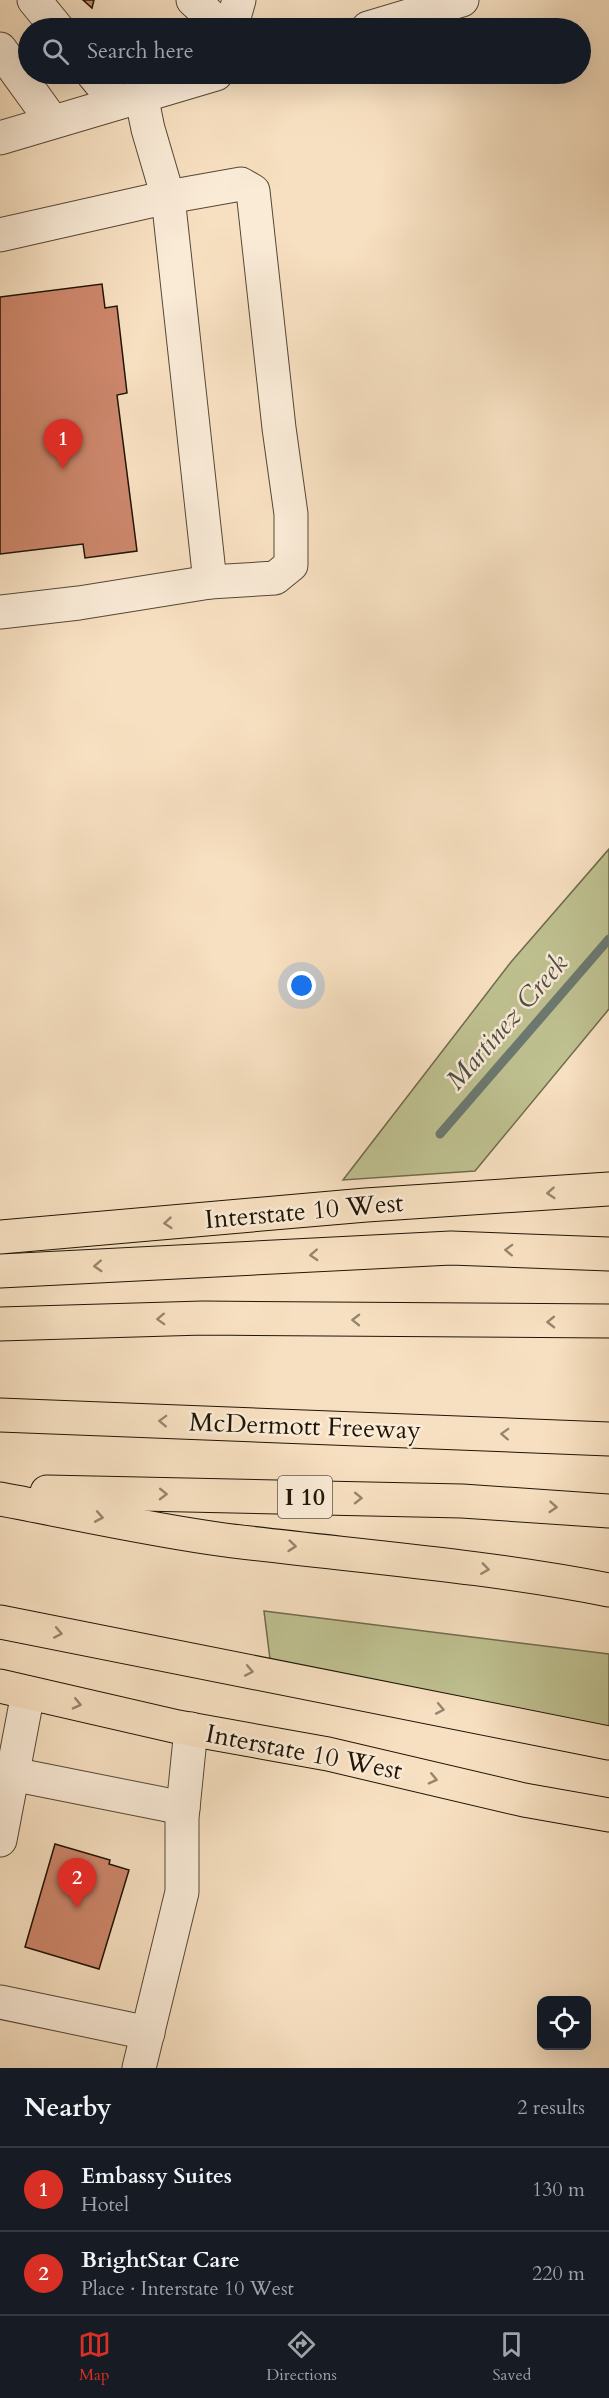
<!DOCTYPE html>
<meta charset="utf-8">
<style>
body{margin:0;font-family:Cardo,serif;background:#242831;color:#f1f3f6}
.controls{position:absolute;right:18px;bottom:18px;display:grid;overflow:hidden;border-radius:12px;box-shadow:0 6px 24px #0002}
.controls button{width:54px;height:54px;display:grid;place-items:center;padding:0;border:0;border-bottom:2px solid #363941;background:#171b24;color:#f1f3f6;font:30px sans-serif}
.you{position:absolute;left:302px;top:986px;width:21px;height:21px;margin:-15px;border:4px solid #fff;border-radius:50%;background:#1a73e8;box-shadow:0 0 0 9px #1a73e833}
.badge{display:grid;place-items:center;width:39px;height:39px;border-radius:50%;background:#d93025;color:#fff;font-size:20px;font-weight:700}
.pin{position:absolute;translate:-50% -50px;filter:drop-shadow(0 2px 3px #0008)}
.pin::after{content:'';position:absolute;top:32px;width:21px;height:18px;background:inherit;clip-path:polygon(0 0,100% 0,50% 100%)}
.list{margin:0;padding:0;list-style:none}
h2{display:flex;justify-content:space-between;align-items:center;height:78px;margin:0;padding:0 24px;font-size:26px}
h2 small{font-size:20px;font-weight:400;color:#9ea1a6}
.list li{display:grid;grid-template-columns:39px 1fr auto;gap:18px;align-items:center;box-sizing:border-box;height:84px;padding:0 24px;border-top:2px solid #363941}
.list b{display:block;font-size:22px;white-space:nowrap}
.list p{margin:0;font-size:20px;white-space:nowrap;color:#9ea1a6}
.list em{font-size:20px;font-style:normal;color:#9ea1a6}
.icon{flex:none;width:33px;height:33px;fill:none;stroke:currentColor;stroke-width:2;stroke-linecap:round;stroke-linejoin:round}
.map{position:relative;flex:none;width:609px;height:2068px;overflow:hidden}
.search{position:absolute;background:#171b24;box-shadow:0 6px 24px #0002;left:18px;right:18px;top:18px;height:66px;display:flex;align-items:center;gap:15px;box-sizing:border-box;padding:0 21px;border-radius:33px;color:#9ea1a6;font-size:22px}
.sheet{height:246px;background:#171b24}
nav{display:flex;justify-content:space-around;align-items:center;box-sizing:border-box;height:84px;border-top:2px solid #363941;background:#171b24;font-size:16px;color:#9ea1a6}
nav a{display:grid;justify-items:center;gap:3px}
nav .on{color:#d93025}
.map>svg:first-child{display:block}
.green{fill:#bfc191;stroke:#6f6b4c;stroke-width:1.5}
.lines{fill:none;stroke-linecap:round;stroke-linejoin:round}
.stream{stroke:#6b7971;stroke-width:9}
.building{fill:#cd876c;stroke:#1f1506;stroke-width:1.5}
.minor-casing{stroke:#554835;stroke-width:35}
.major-casing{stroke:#1f1506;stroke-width:35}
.highway-casing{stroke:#1f1506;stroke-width:35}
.minor{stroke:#faebd7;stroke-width:33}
.major{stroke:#f7e0c1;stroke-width:33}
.highway{stroke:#f7e0c1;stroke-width:33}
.oneway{stroke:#96856d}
.labels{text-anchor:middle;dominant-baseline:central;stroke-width:5;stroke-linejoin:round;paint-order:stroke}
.shield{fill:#faebd7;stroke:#615545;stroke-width:1.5}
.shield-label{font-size:24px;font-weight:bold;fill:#1f1506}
.street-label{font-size:26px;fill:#1f1506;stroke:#faebd7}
.water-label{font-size:27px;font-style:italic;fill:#4b4f44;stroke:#faebd7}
</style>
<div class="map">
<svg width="609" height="2068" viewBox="0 0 609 2068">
<rect width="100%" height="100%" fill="#f7e0c1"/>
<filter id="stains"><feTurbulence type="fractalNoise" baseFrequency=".00333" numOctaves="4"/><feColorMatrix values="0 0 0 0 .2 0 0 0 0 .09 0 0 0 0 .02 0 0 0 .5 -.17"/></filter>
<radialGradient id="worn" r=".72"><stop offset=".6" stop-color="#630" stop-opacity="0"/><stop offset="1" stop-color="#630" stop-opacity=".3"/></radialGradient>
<g class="green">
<path d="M609 849V1009L475 1171 343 1180 511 962Z"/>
<path d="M264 1611 609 1654V1727L271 1667Z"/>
</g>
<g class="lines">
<path class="stream" d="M440 1134 609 939"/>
</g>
<g class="building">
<path d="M83 0H94L92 8Z"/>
<path d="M102 284 105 308 117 306 127 393 117 395 137 551 85 558 83 544 0 554V297Z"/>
<path d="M55 1844 110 1860 109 1864 129 1870 99 1969 25 1947Z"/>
</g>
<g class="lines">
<g class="minor-casing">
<g id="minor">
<path d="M34 0 57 28"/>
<path d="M193 0 223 28"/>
<path d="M231 28 239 0"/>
<path d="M368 28 462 0"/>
<path d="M0 49 52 121"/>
<path d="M93 74 117 103"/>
<path d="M141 95 148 129 168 197 210 582"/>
<path d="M0 138 216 74"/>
<path d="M0 235 168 197 241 184 253 191 279 428 291 514V565L275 578 210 582 79 603 0 612"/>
<path d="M12 1774 183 1808"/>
<path d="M0 1840 28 1693"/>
<path d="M0 2002 148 2033"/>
<path d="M139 2068 182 1892V1818L191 1729"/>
</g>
</g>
<g class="major-casing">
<g id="major">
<path d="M0 1237 366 1205 609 1189"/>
<path d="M0 1686 178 1727 328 1754 524 1800 609 1815"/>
</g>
</g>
<g class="highway-casing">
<g id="highway">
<path d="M0 1271 451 1248 609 1254"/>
<path d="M0 1324 203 1318 609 1321"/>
<path d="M0 1415 609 1439"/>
<path d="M47 1492 462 1501 609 1511"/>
<path d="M0 1499C75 1513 150 1530 225 1540 353 1556 482 1565 609 1590"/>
<path d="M0 1622 609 1743"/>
</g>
</g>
<use href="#minor" class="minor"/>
<use href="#major" class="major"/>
<use href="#highway" class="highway"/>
</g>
<defs><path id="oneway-chevron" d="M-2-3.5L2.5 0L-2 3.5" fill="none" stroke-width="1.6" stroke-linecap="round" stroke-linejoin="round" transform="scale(1.5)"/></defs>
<g class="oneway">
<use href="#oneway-chevron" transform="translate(551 1193) rotate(176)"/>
<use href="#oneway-chevron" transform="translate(168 1223) rotate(175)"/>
<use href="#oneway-chevron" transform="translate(509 1250) rotate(-178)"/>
<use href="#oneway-chevron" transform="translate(314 1255) rotate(177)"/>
<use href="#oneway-chevron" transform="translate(98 1266) rotate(177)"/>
<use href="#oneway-chevron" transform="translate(161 1319) rotate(178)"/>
<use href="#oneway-chevron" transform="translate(356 1320) rotate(-179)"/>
<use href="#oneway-chevron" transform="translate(551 1322) rotate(179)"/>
<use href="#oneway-chevron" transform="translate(163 1421) rotate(-178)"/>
<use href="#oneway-chevron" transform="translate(505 1434) rotate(-178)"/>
<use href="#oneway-chevron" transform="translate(163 1494) rotate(1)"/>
<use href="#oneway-chevron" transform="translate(358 1498) rotate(1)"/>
<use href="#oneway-chevron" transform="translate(553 1507) rotate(4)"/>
<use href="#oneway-chevron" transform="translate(99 1517) rotate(10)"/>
<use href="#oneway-chevron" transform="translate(292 1546) rotate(6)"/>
<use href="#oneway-chevron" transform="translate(485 1569) rotate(8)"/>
<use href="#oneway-chevron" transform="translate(58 1633) rotate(11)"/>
<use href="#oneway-chevron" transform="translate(249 1671) rotate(11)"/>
<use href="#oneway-chevron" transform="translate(77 1704) rotate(13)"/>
<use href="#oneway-chevron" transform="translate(440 1709) rotate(11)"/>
<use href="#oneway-chevron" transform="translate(433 1779) rotate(13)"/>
</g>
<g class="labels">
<rect class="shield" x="278" y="1476" width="54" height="42" rx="4.5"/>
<g class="shield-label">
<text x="305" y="1497">I 10</text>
</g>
<g class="street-label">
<text transform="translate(304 1211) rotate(-5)">Interstate 10 West</text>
<text transform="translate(305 1426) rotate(2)">McDermott Freeway</text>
<text transform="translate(304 1752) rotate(11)">Interstate 10 West</text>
</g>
<g class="water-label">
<text transform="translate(507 1022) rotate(-49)">Martinez Creek</text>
</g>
</g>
<rect width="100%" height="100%" filter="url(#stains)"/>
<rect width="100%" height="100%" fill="url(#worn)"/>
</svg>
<div class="controls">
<button><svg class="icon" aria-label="locate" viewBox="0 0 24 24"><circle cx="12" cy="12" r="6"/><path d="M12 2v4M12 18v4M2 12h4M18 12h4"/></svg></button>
</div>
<div class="you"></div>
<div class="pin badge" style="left:63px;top:469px">1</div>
<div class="pin badge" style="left:77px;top:1908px">2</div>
<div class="search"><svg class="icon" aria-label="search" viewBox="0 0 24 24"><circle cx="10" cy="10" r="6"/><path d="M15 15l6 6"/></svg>Search here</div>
</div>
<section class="sheet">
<h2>Nearby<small>2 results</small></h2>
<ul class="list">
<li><span class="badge">1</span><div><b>Embassy Suites</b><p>Hotel</p></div><em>130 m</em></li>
<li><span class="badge">2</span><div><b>BrightStar Care</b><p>Place · Interstate 10 West</p></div><em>220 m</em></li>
</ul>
</section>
<nav>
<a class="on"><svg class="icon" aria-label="map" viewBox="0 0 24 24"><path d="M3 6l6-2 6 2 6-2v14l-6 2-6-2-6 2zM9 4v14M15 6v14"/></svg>Map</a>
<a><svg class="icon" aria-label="directions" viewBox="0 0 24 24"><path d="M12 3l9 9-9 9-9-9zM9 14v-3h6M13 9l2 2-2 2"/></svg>Directions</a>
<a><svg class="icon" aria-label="saved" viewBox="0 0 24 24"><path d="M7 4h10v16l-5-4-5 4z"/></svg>Saved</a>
</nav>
